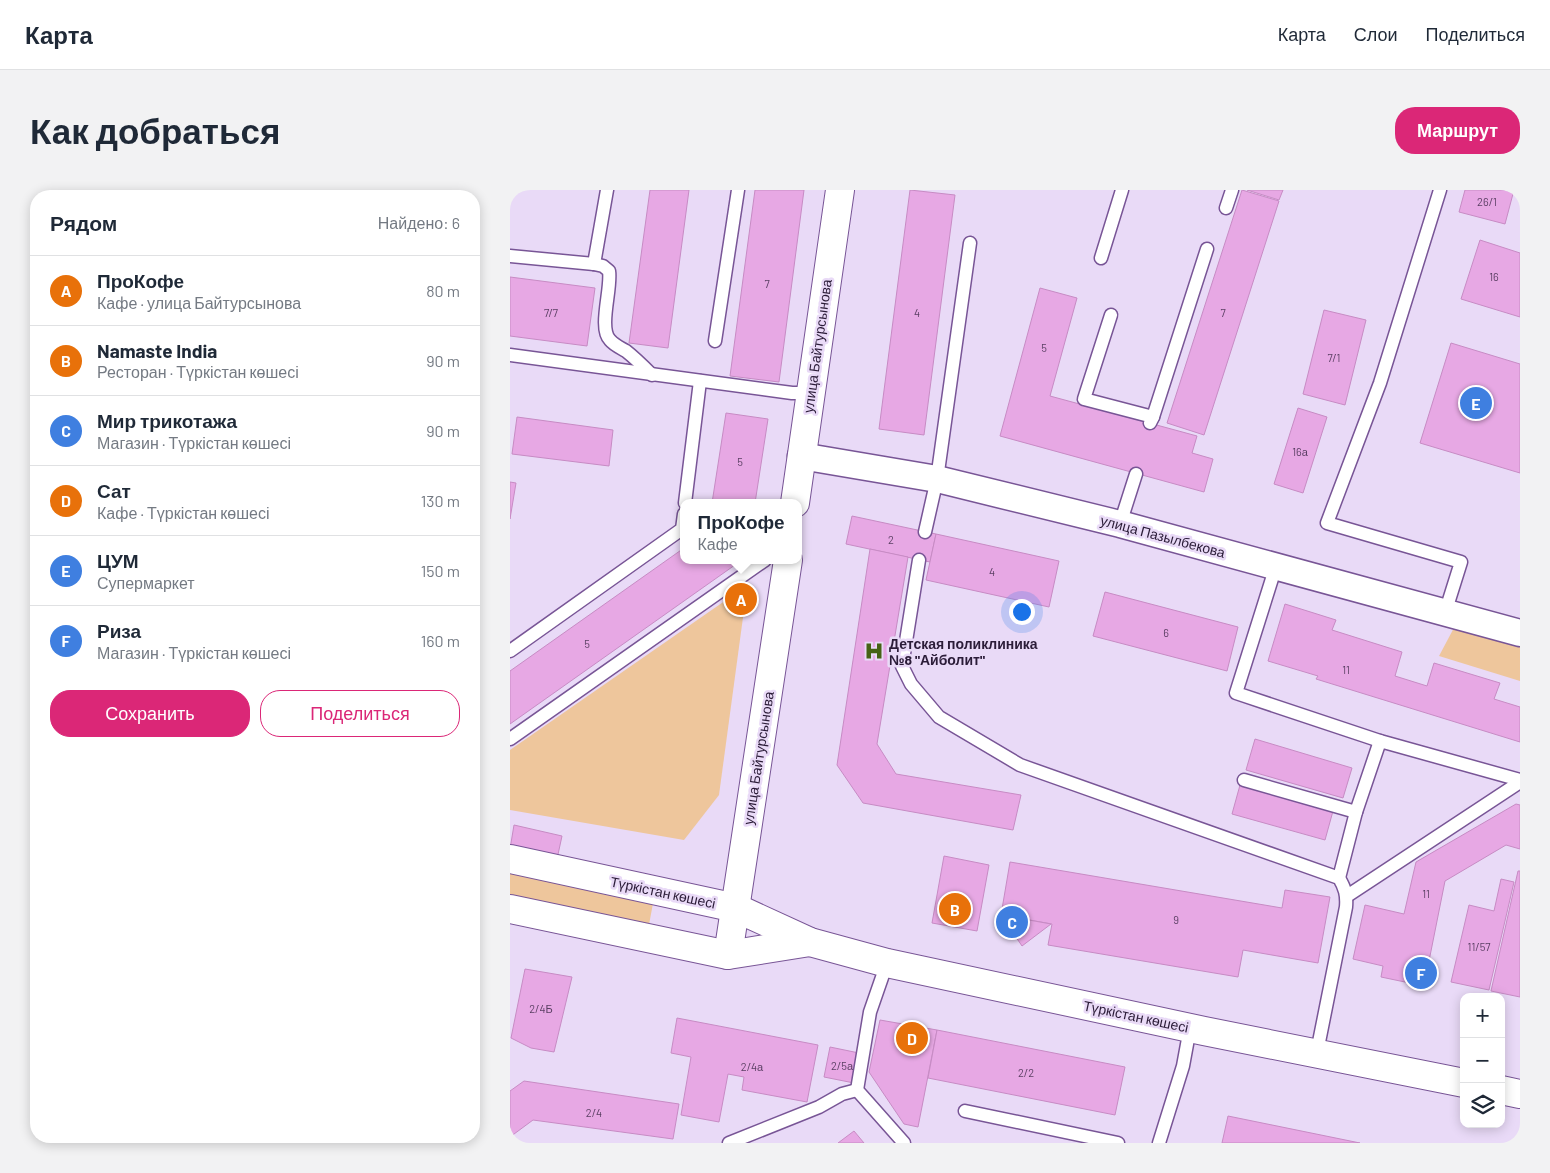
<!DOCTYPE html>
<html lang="ru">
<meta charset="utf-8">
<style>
body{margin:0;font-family:Barlow,sans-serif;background:#f2f2f3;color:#1f2937}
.controls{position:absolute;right:15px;bottom:15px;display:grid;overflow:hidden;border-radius:10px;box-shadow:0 2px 12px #0003}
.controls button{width:45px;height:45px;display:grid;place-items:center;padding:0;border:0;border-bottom:1px solid #e0e1e3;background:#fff;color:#1f2937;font:25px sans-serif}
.you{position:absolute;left:511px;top:421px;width:18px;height:18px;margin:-12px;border:4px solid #fff;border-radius:50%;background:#1a73e8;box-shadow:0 0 0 8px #1a73e833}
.badge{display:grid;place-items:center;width:32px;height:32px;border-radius:50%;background:#db2777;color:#fff;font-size:16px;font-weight:700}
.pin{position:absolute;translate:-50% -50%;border:2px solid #fff;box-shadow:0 1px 5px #0006}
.popup{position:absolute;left:170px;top:309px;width:122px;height:65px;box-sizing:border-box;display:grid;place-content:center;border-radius:10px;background:#fff;filter:drop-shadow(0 1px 4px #0005);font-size:16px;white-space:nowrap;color:#747a83}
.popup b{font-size:19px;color:#1f2937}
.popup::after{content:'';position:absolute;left:50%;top:100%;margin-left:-10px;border:10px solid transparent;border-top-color:#fff}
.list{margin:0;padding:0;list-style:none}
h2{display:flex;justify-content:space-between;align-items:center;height:65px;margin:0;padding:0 20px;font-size:21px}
h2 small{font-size:16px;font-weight:400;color:#747a83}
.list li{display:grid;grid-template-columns:32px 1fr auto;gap:15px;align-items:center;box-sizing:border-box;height:70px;padding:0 20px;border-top:1px solid #e0e1e3}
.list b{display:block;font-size:19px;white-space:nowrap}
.list p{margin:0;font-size:16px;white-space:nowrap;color:#747a83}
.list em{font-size:16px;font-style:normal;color:#747a83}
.actions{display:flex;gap:10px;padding:15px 20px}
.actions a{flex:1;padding:11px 0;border:1px solid #db2777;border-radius:20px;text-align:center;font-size:18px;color:#db2777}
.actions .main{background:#db2777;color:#fff}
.icon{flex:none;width:28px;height:28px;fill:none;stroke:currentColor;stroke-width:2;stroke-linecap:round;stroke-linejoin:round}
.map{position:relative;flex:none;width:1010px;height:953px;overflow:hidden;border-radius:20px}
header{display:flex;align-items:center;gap:30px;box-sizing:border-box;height:70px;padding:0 25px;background:#fff;border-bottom:1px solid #e0e1e3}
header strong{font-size:24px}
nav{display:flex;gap:28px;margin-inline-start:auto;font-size:18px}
.intro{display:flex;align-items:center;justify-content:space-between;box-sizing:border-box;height:120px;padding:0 30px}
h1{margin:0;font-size:35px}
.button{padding:12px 22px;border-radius:20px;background:#db2777;color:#fff;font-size:18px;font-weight:700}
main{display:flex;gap:30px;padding:0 30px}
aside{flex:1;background:#fff;border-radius:20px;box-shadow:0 2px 12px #0003}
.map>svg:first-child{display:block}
.green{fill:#eec69c}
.building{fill:#e7a8e4;stroke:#c78bc4}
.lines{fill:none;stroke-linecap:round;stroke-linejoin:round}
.lane-casing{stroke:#785596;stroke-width:15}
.street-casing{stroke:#785596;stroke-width:29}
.secondary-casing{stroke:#785596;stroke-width:30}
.lane{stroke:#fff;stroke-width:12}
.street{stroke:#fff;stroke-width:26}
.secondary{stroke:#fff;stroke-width:28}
.labels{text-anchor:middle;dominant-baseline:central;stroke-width:5;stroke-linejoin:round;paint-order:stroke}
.number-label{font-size:11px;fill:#5a3f63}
.street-label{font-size:14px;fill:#2b1c38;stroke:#e9daf7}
.poi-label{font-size:14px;font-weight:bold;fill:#2b1c38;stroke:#e9daf7;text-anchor:start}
</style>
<header>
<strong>Карта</strong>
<nav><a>Карта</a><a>Слои</a><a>Поделиться</a></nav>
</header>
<div class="intro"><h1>Как добраться</h1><a class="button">Маршрут</a></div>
<main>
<aside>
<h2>Рядом<small>Найдено: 6</small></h2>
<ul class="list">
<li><span class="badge" style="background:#e8710a">A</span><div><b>ПроКофе</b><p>Кафе · улица Байтурсынова</p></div><em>80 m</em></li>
<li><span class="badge" style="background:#e8710a">B</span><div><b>Namaste India</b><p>Ресторан · Түркістан көшесі</p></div><em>90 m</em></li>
<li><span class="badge" style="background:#3f7fe0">C</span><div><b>Мир трикотажа</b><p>Магазин · Түркістан көшесі</p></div><em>90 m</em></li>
<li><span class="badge" style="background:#e8710a">D</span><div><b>Сат</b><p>Кафе · Түркістан көшесі</p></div><em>130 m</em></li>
<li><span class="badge" style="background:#3f7fe0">E</span><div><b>ЦУМ</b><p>Супермаркет</p></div><em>150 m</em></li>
<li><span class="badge" style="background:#3f7fe0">F</span><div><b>Риза</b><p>Магазин · Түркістан көшесі</p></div><em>160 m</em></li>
</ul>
<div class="actions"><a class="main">Сохранить</a><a>Поделиться</a></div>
</aside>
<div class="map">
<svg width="1010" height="953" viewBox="0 0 1010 953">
<rect width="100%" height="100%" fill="#e9daf7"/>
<g class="green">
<path d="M219 408 234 420 209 605 174 650 0 620V560Z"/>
<path d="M946 434 1010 453V491L929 466Z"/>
<path d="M0 674 145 703 137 745 0 715Z"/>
</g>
<g class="building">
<path d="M140 0H179L158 158 119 153Z"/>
<path d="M245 0H294L269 192 220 186Z"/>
<path d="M400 0 445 5 414 245 369 239Z"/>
<path d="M732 0 769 11 694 245 657 233Z"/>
<path d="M737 0H773L769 10Z"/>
<path d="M955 0H1004L995 34 949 22Z"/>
<path d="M970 50 1010 63V127L951 109Z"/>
<path d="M0 87 85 98 77 156 0 146Z"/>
<path d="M530 98 567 108 540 206 687 246 682 263 703 269 694 302 490 246Z"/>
<path d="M814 120 856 130 835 215 793 204Z"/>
<path d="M941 153 1010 174V283L910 253Z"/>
<path d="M788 218 817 227 793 303 764 294Z"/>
<path d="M216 223 258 229 245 313H202Z"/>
<path d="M7 227 103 240 99 276 2 264Z"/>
<path d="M0 292 6 293 0 329Z"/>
<path d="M342 326 426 344 420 372 336 354Z"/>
<path d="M426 344 549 371 539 417 416 390Z"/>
<path d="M174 358V370H232L0 534V481Z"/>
<path d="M360 359 398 367 367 554 386 584 511 605 503 640 353 613 327 575Z"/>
<path d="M595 402 728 437 717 481 583 446Z"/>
<path d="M775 414 826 430 822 440 892 462 885 486 917 496 924 473 990 493 984 509 1010 517V552L806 489 808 486 758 471Z"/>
<path d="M745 549 842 578 833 608 736 580Z"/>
<path d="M730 595 823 621 815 650 722 624Z"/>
<path d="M1006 614 1010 615V659L996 655 935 691 914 796 871 787 873 776 843 769 855 715 894 724 906 672Z"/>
<path d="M4 635 52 646 47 669 0 659Z"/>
<path d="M434 666 479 675 467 741 422 733Z"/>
<path d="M500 672 772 718 775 700 820 707 808 773 733 760 728 787 538 755 542 734 491 725Z"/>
<path d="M1008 681H1010V807L981 801Z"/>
<path d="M991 689 1004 692 979 800 941 792 959 715 984 721Z"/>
<path d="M491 725 541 734 512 756Z"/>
<path d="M15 779 62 787 44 862 21 858 1 848Z"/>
<path d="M167 828 308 855 297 912 232 900 234 887 218 884 209 932 171 925 181 867 161 863Z"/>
<path d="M370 830 427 840 408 937 394 934 359 882Z"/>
<path d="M427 840 615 877 605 925 418 888Z"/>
<path d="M320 857 349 863 344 893 314 887Z"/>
<path d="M14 891 169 914 163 949 23 930 0 947V901Z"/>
<path d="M718 926 850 953H712Z"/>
<path d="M344 941 354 953H328Z"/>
</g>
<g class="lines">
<g class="lane-casing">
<g id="lane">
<path d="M930 0 870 193 817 333 951 372 935 423"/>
<path d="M716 18 722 0"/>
<path d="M0 66 84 74 93 76 99 81C102 98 88 138 100 150 104 155 111 158 116 161 125 168 134 177 142 185"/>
<path d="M591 68 612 0"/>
<path d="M84 74 97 0"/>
<path d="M601 125 574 209 643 227 640 233"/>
<path d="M205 151 228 0"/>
<path d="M0 165 282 203H300"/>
<path d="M643 227 697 59"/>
<path d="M175 313 190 191"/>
<path d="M610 334 626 284"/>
<path d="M415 342 427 289 460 53"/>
<path d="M409 370 392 476 401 494 429 527 510 575 829 688C835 698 837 705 836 717L807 862"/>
<path d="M766 376 726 503 870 551"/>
<path d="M0 461 172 339 174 324"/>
<path d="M0 549 255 370"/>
<path d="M734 590 846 622"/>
<path d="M829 688 846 622 870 551 1010 590"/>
<path d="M837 706 1010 592"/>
<path d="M377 773 360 822 347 900 394 953"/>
<path d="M455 921 608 953"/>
<path d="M219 953 309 917 332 904 347 900"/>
<path d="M649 953 673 876 680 838"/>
</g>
</g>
<g class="street-casing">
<path id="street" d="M291 266 427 289 610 334 1010 443"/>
</g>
<g class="secondary-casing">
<g id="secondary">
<path d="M285 313 330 0"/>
<path d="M0 669 226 718 300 752 377 773 694 841 954 893"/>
<path d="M0 719 218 765 300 752"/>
<path d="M218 765 278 370"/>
<path d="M991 900 1010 904"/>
</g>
</g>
<use href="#lane" class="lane"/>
<use href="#street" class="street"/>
<use href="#secondary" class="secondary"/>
</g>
<defs>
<g id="hospital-bare" transform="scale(1.5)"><path d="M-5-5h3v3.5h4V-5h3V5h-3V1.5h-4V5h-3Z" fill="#466215" stroke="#e9daf7" stroke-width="2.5" paint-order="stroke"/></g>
</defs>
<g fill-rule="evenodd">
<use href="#hospital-bare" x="364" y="461"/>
</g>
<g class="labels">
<g class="number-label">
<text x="977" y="11">26/1</text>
<text x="984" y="86">16</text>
<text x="257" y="93">7</text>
<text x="41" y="122">7/7</text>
<text x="407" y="122">4</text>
<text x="713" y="122">7</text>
<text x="534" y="157">5</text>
<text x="824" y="167">7/1</text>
<text x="790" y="261">16а</text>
<text x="230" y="271">5</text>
<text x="381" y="349">2</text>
<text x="482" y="381">4</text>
<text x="656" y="442">6</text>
<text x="77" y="453">5</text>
<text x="836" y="479">11</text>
<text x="916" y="703">11</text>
<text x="666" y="729">9</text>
<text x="969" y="756">11/57</text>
<text x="31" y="818">2/4Б</text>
<text x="332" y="875">2/5а</text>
<text x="242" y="876">2/4а</text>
<text x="516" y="882">2/2</text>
<text x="84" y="922">2/4</text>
</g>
<g class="street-label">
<text transform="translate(307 156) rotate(-82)">улица Байтурсынова</text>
<text transform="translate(653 346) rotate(15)">улица Пазылбекова</text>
<text transform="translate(248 568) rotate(-81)">улица Байтурсынова</text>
<text transform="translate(153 702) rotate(12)">Түркістан көшесі</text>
<text transform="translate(626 826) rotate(12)">Түркістан көшесі</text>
</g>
<g class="poi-label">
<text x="379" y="453">Детская поликлиника<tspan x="379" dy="16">№8 "Айболит"</tspan></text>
</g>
</g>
</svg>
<div class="controls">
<button>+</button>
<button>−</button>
<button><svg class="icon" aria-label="layers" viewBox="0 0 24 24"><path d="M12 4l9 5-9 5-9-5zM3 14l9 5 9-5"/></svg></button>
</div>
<div class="you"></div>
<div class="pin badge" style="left:231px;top:409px;background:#e8710a">A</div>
<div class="popup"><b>ПроКофе</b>Кафе</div>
<div class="pin badge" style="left:445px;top:719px;background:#e8710a">B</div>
<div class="pin badge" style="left:502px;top:732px;background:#3f7fe0">C</div>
<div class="pin badge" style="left:402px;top:848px;background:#e8710a">D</div>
<div class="pin badge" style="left:966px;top:213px;background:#3f7fe0">E</div>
<div class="pin badge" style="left:911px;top:783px;background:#3f7fe0">F</div>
</div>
</main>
